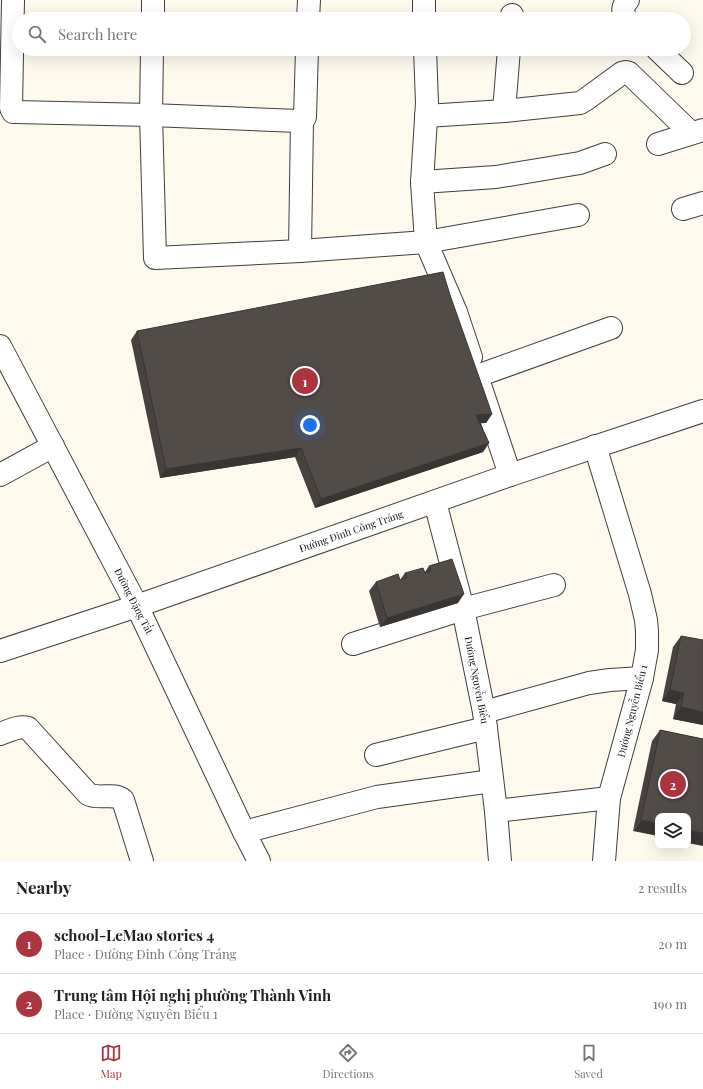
<!DOCTYPE html>
<meta charset="utf-8">
<style>
body{margin:0;font-family:"Playfair Display",serif;background:#f6f6f6;color:#202124}
.controls{position:absolute;right:12px;bottom:12px;display:grid;overflow:hidden;border-radius:8px;box-shadow:0 4px 16px #0002}
.controls button{width:36px;height:36px;display:grid;place-items:center;padding:0;border:0;border-bottom:1px solid #e0e0e0;background:#fff;color:#202124;font:20px sans-serif}
.you{position:absolute;left:310px;top:425px;width:14px;height:14px;margin:-10px;border:3px solid #fff;border-radius:50%;background:#1a73e8;box-shadow:0 0 0 6px #1a73e833}
.badge{display:grid;place-items:center;width:26px;height:26px;border-radius:50%;background:#ab343f;color:#fff;font-size:13px;font-weight:700}
.pin{position:absolute;translate:-50% -50%;border:2px solid #fff;box-shadow:0 1px 4px #0006}
.list{margin:0;padding:0;list-style:none}
h2{display:flex;justify-content:space-between;align-items:center;height:52px;margin:0;padding:0 16px;font-size:17px}
h2 small{font-size:13px;font-weight:400;color:#757577}
.list li{display:grid;grid-template-columns:26px 1fr auto;gap:12px;align-items:center;box-sizing:border-box;height:60px;padding:0 16px;border-top:1px solid #e0e0e0}
.list b{display:block;font-size:15px;white-space:nowrap}
.list p{margin:0;font-size:13px;white-space:nowrap;color:#757577}
.list em{font-size:13px;font-style:normal;color:#757577}
.icon{flex:none;width:22px;height:22px;fill:none;stroke:currentColor;stroke-width:2;stroke-linecap:round;stroke-linejoin:round}
.map{position:relative;flex:none;width:703px;height:861px;overflow:hidden}
.search{position:absolute;background:#fff;box-shadow:0 4px 16px #0002;left:12px;right:12px;top:12px;height:44px;display:flex;align-items:center;gap:10px;box-sizing:border-box;padding:0 14px;border-radius:22px;color:#757577;font-size:15px}
.sheet{height:172px;background:#fff}
nav{display:flex;justify-content:space-around;align-items:center;box-sizing:border-box;height:56px;border-top:1px solid #e0e0e0;background:#fff;font-size:11px;color:#757577}
nav a{display:grid;justify-items:center;gap:2px}
nav .on{color:#ab343f}
.map>svg:first-child{display:block}
.lines{fill:none;stroke-linecap:round;stroke-linejoin:round}
.minor-casing{stroke:#3e3e3e;stroke-width:24}
.minor{stroke:#fff;stroke-width:22}
.wall{fill:#47413f}
.shaded-wall{fill:#393533}
.building{fill:#524c49;stroke:#393533}
.labels{text-anchor:middle;dominant-baseline:central;stroke-width:4;stroke-linejoin:round;paint-order:stroke}
.street-label{font-size:10px;fill:#0b0b0b;stroke:#fff}
</style>
<div class="map">
<svg width="703" height="861" viewBox="0 0 703 861">
<rect width="100%" height="100%" fill="#fdf9ec"/>
<g class="lines">
<g class="minor-casing">
<g id="minor">
<path d="M13 0 11 108 13 112H15L151 115 299 121 304 119 305 117 307 49"/>
<path d="M424 0V19"/>
<path d="M153 19V0"/>
<path d="M308 19 309 0"/>
<path d="M511 19 512 15"/>
<path d="M626 19C622 11 622 7 628 0"/>
<path d="M152 49 151 115 155 258 300 251 426 242 578 215"/>
<path d="M425 49 427 103 422 182 426 242 456 312 471 357"/>
<path d="M657 49 682 73"/>
<path d="M504 111 509 49"/>
<path d="M426 116 504 111 580 103 585 100 622 73 626 72 629 73 691 133"/>
<path d="M658 144 703 130"/>
<path d="M422 182 496 177 580 163 605 154"/>
<path d="M683 209 703 203"/>
<path d="M300 251 302 120"/>
<path d="M0 346 137 606 244 832 259 861"/>
<path d="M477 376 611 328"/>
<path d="M481 388 510 475"/>
<path d="M595 446 640 594 646 620 647 631V650L642 678 609 798 604 861"/>
<path d="M0 475 53 446"/>
<path d="M435 502 463 609 484 712 496 811 500 861"/>
<path d="M353 644 463 609 554 585"/>
<path d="M0 651 137 606 510 475 703 411"/>
<path d="M484 712 589 683 610 680 642 678"/>
<path d="M0 734C9 731 19 725 28 728L88 794C99 800 114 792 123 800L142 861"/>
<path d="M376 755 486 728"/>
<path d="M496 811 609 798"/>
<path d="M244 832 377 797 492 781"/>
</g>
</g>
<use href="#minor" class="minor"/>
</g>
<g class="wall">
<path d="M137 331 492 414 486 423H480L489 443 483 452 315 508 295 457 160 478 131 340Z"/>
<path d="M429 566 458 603 380 627 369 591 376 582 400 580 405 573 425 572Z"/>
<path d="M681 636 703 725 673 719 676 704 662 701 673 647Z"/>
<path d="M660 730 703 739 633 831 652 741Z"/>
</g>
<g class="shaded-wall">
<path d="M492 414 486 423 470 424 476 415Z"/>
<path d="M489 443 483 452 315 508 321 499Z"/>
<path d="M301 448 295 457 160 478 166 469Z"/>
<path d="M464 594 458 603 380 627 387 618Z"/>
<path d="M670 690 684 693 676 704 662 701Z"/>
<path d="M681 707 703 712V725L673 719Z"/>
<path d="M641 820 658 823V836L633 831Z"/>
<path d="M688 830 703 833V846L688 843Z"/>
</g>
<g class="building">
<path d="M443 272 450 295 492 414 476 415 489 443 321 499 301 448 166 469 137 331Z"/>
<path d="M452 559 464 594 387 618 376 582 398 574 400 580 407 578 405 573 423 568 425 573 431 571 429 566Z"/>
<path d="M681 636 703 640V712L681 707 684 693 670 690Z"/>
<path d="M660 730 703 739V833L688 830V816H658V823L641 820Z"/>
</g>
<g class="labels">
<g class="street-label">
<text transform="translate(351 531) rotate(-19)">Đường Đinh Công Tráng</text>
<text transform="translate(134 601) rotate(63)">Đường Đặng Tất</text>
<text transform="translate(477 680) rotate(79)">Đường Nguyễn Biểu</text>
<text transform="translate(632 711) rotate(-76)">Đường Nguyễn Biểu 1</text>
</g>
</g>
</svg>
<div class="controls">
<button><svg class="icon" aria-label="layers" viewBox="0 0 24 24"><path d="M12 4l9 5-9 5-9-5zM3 14l9 5 9-5"/></svg></button>
</div>
<div class="you"></div>
<div class="pin badge" style="left:305px;top:381px">1</div>
<div class="pin badge" style="left:673px;top:784px">2</div>
<div class="search"><svg class="icon" aria-label="search" viewBox="0 0 24 24"><circle cx="10" cy="10" r="6"/><path d="M15 15l6 6"/></svg>Search here</div>
</div>
<section class="sheet">
<h2>Nearby<small>2 results</small></h2>
<ul class="list">
<li><span class="badge">1</span><div><b>school-LeMao stories 4</b><p>Place · Đường Đinh Công Tráng</p></div><em>20 m</em></li>
<li><span class="badge">2</span><div><b>Trung tâm Hội nghị phường Thành Vinh</b><p>Place · Đường Nguyễn Biểu 1</p></div><em>190 m</em></li>
</ul>
</section>
<nav>
<a class="on"><svg class="icon" aria-label="map" viewBox="0 0 24 24"><path d="M3 6l6-2 6 2 6-2v14l-6 2-6-2-6 2zM9 4v14M15 6v14"/></svg>Map</a>
<a><svg class="icon" aria-label="directions" viewBox="0 0 24 24"><path d="M12 3l9 9-9 9-9-9zM9 14v-3h6M13 9l2 2-2 2"/></svg>Directions</a>
<a><svg class="icon" aria-label="saved" viewBox="0 0 24 24"><path d="M7 4h10v16l-5-4-5 4z"/></svg>Saved</a>
</nav>
